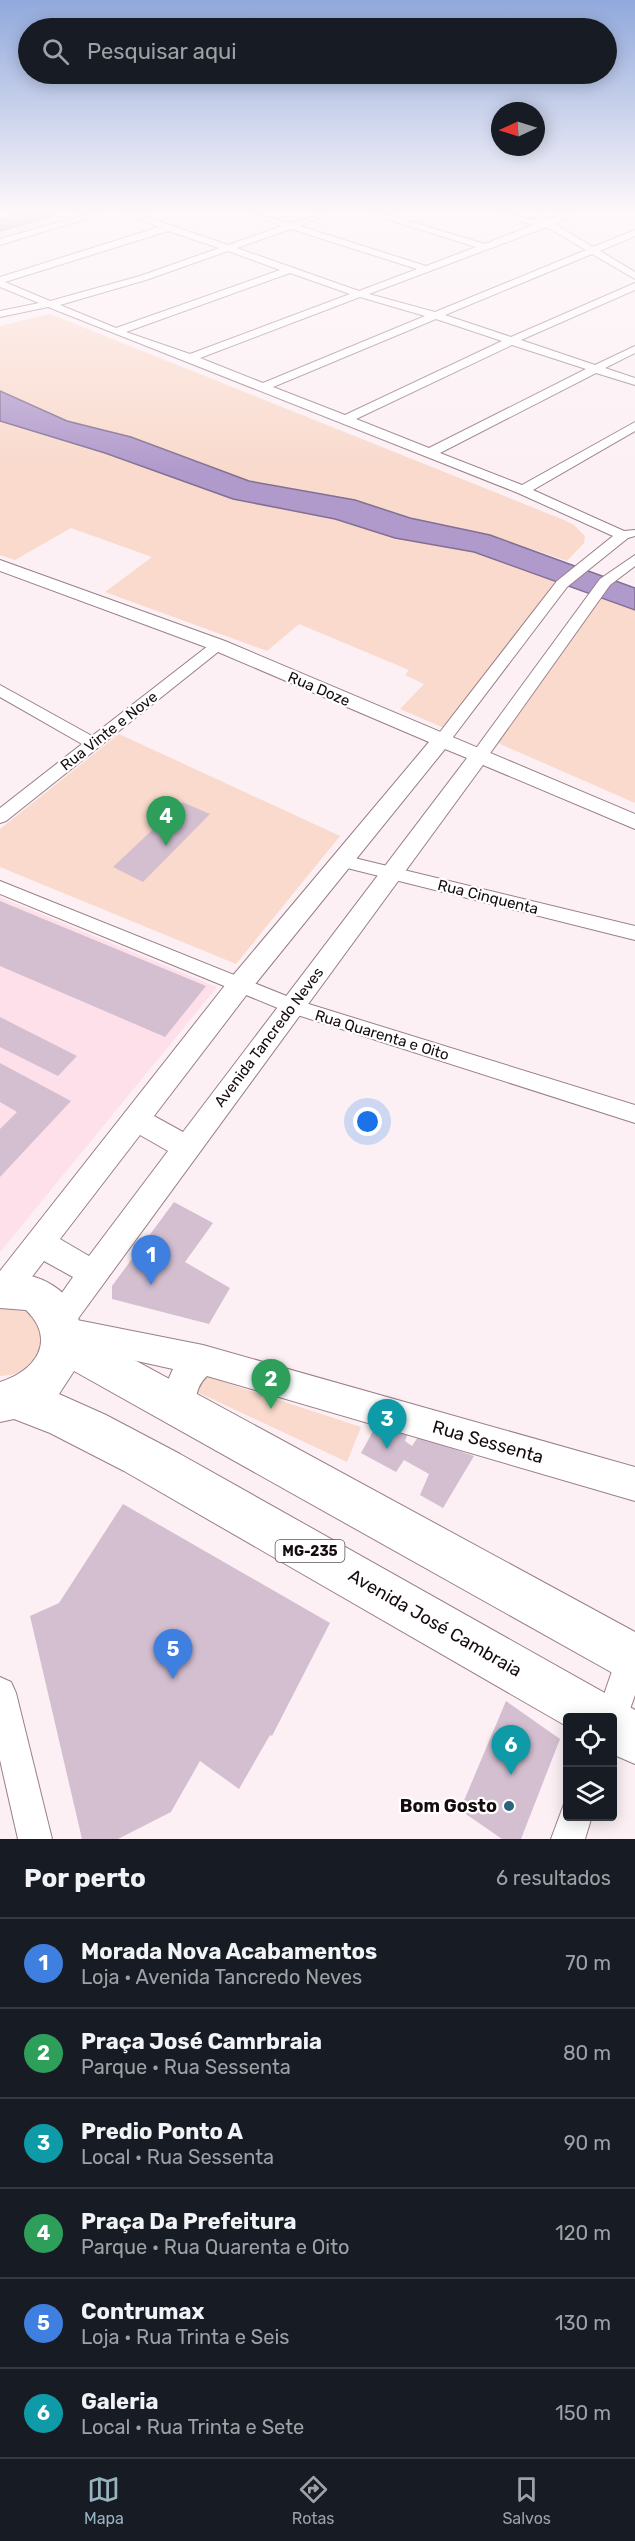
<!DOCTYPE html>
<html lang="pt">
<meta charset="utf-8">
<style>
body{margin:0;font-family:Rubik,sans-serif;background:#20242c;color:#f1f3f6}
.controls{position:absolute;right:18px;bottom:18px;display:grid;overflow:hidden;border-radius:6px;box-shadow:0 3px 15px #0003}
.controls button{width:54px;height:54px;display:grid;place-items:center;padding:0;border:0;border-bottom:2px solid #363941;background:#171b24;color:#f1f3f6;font:30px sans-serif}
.compass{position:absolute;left:491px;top:102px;width:54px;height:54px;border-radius:50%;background:#171b24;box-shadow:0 3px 15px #0003;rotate:266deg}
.you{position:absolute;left:368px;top:1122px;width:21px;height:21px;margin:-15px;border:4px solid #fff;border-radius:50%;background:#1a73e8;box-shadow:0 0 0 9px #1a73e833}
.badge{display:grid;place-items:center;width:39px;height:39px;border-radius:50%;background:#98b3c0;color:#fff;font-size:20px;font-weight:700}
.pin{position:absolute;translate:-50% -50px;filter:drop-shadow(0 2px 3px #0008)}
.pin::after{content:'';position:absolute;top:32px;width:21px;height:18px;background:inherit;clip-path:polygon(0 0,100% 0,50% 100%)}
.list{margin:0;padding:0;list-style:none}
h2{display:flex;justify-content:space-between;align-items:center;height:78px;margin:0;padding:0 24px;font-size:26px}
h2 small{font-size:20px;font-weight:400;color:#9ea1a6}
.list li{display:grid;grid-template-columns:39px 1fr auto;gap:18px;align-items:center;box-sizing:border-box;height:90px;padding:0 24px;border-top:2px solid #363941}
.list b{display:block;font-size:22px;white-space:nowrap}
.list p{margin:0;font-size:20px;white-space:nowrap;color:#9ea1a6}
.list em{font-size:20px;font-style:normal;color:#9ea1a6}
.icon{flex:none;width:33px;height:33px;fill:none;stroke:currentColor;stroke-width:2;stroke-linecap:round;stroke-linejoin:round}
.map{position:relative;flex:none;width:635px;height:1839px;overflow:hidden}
.search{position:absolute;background:#171b24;box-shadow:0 3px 15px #0003;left:18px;right:18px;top:18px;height:66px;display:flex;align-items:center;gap:15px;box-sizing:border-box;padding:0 21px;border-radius:33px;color:#9ea1a6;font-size:22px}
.sheet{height:618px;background:#171b24}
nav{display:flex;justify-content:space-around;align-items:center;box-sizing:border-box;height:84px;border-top:2px solid #363941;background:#171b24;font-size:16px;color:#9ea1a6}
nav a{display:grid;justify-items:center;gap:3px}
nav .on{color:#98b3c0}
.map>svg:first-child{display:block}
.built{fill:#fee0ea}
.green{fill:#f9dacc}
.water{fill:#b099cb;stroke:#826f93;stroke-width:1.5}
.building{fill:#d4bfd1}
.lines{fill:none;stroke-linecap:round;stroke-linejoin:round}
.minor-casing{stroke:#997f88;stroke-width:2}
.tertiary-casing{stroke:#997f88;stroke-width:2}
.primary-casing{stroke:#997f88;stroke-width:2}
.minor{fill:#fff;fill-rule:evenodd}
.tertiary{fill:#fff;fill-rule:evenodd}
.primary{fill:#fff;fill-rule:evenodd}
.poi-dot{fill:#2c647e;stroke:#fff;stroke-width:2}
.labels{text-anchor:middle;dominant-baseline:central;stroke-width:4.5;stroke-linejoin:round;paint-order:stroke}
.shield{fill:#fff;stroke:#5c5558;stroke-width:1.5}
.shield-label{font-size:14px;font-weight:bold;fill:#160c10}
.street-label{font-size:15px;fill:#160c10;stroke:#fff}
.near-street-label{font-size:18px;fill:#160c10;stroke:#fff}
.near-poi-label{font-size:18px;font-weight:bold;fill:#160c10;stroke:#fff;text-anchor:end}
</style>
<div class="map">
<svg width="635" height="1839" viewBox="0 0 635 1839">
<rect width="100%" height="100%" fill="#fcf0f4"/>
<path class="built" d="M0 897 217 987 0 1252Z"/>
<g class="green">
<path d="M56 215H86L0 239V230Z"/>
<path d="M50 314 564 520 574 525 585 536 584 543 567 561 490 535 410 518 355 500 249 481 131 437 67 421 0 391V326Z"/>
<path d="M0 421 105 453 233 499 335 519 396 538 474 552 562 584 449 730 400 709 424 684 405 675 409 670 299 624 267 651 105 592 152 557 71 528 15 560 0 555Z"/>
<path d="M601 597 635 610V803L491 740Z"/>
<path d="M119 734 340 836 236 964 0 867V829Z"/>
<path d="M18 1300 47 1328C38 1354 32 1375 0 1376V1302Z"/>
<path d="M202 1375 361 1427 347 1462 197 1392Z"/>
</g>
<g class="water">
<path d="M17 215H56L0 231V220Z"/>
<path d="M0 391 67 421 131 437 249 481 355 500 410 518 490 535 635 588V610L474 552 395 538 335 519 233 499 105 453 0 421Z"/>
</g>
<g class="building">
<path d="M182 802 210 814 143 882 113 867Z"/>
<path d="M0 901 206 986 165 1037 0 966Z"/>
<path d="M0 1017 77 1056 58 1076 0 1047Z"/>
<path d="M0 1063 71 1101 0 1177V1129L17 1112 0 1102Z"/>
<path d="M174 1202 213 1223 185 1262 230 1288 209 1324 112 1299V1286Z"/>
<path d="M378 1422 409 1431 405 1441 412 1446 418 1437 474 1456 443 1508 420 1495 429 1474 404 1460 396 1472 361 1453Z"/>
<path d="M123 1504 330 1623 272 1736 270 1735 239 1789 200 1761 171 1812 118 1839H82L30 1616 59 1603Z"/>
<path d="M506 1701 560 1739 521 1839H502L460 1810Z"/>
</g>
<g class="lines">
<g class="minor-casing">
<g id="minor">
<path d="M85 215H99L0 245V239Z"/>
<path d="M128 215H141L228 245 282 226 252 215C265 215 276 221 289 223 299 223 314 215 326 215L300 226 426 266 476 247 374 215H388L485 244 533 225 499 215H514L538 221 535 218 539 215 548 220 560 215H573L555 224 593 247 635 230V236L600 251 635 272V279L592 254 445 315 511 337 635 283V290L521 340 595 365 635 346V353L605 368 635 378V385L596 373 440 453 522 485 635 422V431L533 490 624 531 635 530V536L628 538 567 587 447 745H435L433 741 557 581 613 536 518 493 48 307 0 317V311L39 303 0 287V277L159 227ZM547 227 586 250 435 312 369 294ZM291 229 417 269 359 291 237 248ZM168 231 219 248 140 276 50 301 5 282ZM228 251 280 270 116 328 60 305 146 280ZM290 273 350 294 190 354 126 332ZM360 297 425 316 263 383 200 358ZM436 319 502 341 345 415 273 387ZM512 345 586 369 429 448 356 419Z"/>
<path d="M635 555V566L610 585 486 759H474L471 755 474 751 600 579Z"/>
<path d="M218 640 223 642 226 645 223 648 6 821 0 823V808L82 744 0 697V685L92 736 213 642Z"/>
<path d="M342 855 635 926V940L335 865 333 861 335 857Z"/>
<path d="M0 881 299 1001 635 1105V1123L285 1011 0 894Z"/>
<path d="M635 1632V1695L623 1729 612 1734V1718H596L624 1636Z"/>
<path d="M0 1677 11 1682 16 1693 52 1839H18L0 1760Z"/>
<path d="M568 1803V1816H592L585 1839H551L564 1804Z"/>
</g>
</g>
<g class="tertiary-casing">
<path id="tertiary" d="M0 560 225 641 635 814V829L483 765 77 1320 203 1345 635 1467V1501L207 1376C194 1388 197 1402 191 1417L179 1422 167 1417C160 1399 165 1386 173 1369L51 1342 43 1320 73 1277 44 1261 15 1299 4 1303 0 1301V1271L230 979 429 742 211 649 0 571ZM445 749 467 758 183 1132 154 1116 248 993ZM140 1135 168 1151 89 1256 60 1239Z"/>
</g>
<g class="primary-casing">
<path id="primary" d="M0 1272C38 1272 76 1288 81 1331L635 1632V1684L618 1676 74 1371 59 1394 106 1415 180 1454 635 1710V1764L612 1754V1718H568V1727L124 1471 50 1433 14 1419 0 1422V1382C36 1371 57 1340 26 1310L0 1308Z"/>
</g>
<use href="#minor" class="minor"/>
<use href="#tertiary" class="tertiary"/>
<use href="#primary" class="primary"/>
</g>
<linearGradient id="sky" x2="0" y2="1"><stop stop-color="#91a9dc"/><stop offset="0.45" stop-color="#fef8fa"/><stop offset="1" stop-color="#fef8fa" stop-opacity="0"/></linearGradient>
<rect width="635" height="473" fill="url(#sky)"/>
<circle class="poi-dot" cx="509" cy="1806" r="6"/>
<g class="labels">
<rect class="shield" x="275.5" y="1540" width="69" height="22" rx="4.5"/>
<g class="shield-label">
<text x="310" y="1551">MG-235</text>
</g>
<g class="street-label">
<text transform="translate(319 689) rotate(23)">Rua Doze</text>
<text transform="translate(109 731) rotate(-38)">Rua Vinte e Nove</text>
<text transform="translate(488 897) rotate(14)">Rua Cinquenta</text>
<text transform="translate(382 1035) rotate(17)">Rua Quarenta e Oito</text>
<text transform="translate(269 1037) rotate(-53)">Avenida Tancredo Neves</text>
</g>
<g class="near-street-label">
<text transform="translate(488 1442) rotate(16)">Rua Sessenta</text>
<text transform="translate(435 1623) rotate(30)">Avenida José Cambraia</text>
</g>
<g class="near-poi-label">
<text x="497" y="1806">Bom Gosto</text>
</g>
</g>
</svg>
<div class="controls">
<button><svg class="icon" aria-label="locate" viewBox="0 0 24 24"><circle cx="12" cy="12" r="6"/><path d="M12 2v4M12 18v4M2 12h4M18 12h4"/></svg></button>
<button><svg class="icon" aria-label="layers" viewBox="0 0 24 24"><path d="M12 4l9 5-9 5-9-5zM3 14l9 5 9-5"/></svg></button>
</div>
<svg class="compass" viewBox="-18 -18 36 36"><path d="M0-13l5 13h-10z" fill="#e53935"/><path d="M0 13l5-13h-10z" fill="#9ea1a6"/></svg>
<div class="you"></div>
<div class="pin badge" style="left:151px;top:1285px;background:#3f7fe0">1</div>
<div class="pin badge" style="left:271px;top:1409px;background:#2e9e5b">2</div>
<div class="pin badge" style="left:387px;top:1449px;background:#0f9aa8">3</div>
<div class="pin badge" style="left:166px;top:846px;background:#2e9e5b">4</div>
<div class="pin badge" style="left:173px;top:1679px;background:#3f7fe0">5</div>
<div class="pin badge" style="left:511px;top:1775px;background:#0f9aa8">6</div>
<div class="search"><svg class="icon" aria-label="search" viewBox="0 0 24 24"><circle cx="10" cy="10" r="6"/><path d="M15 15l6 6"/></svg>Pesquisar aqui</div>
</div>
<section class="sheet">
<h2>Por perto<small>6 resultados</small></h2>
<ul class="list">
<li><span class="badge" style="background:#3f7fe0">1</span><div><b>Morada Nova Acabamentos</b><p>Loja · Avenida Tancredo Neves</p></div><em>70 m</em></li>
<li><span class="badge" style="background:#2e9e5b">2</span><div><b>Praça José Camrbraia</b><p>Parque · Rua Sessenta</p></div><em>80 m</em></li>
<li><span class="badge" style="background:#0f9aa8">3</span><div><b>Predio Ponto A</b><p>Local · Rua Sessenta</p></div><em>90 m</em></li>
<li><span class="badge" style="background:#2e9e5b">4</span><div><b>Praça Da Prefeitura</b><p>Parque · Rua Quarenta e Oito</p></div><em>120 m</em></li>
<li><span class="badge" style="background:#3f7fe0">5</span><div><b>Contrumax</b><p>Loja · Rua Trinta e Seis</p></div><em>130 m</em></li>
<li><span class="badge" style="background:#0f9aa8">6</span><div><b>Galeria</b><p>Local · Rua Trinta e Sete</p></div><em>150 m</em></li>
</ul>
</section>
<nav>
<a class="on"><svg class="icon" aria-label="map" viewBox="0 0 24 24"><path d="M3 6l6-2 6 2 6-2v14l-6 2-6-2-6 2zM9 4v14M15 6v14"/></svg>Mapa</a>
<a><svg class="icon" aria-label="directions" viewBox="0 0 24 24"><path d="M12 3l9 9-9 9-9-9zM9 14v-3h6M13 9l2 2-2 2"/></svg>Rotas</a>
<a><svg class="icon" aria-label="saved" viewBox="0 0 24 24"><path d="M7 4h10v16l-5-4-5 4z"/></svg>Salvos</a>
</nav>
